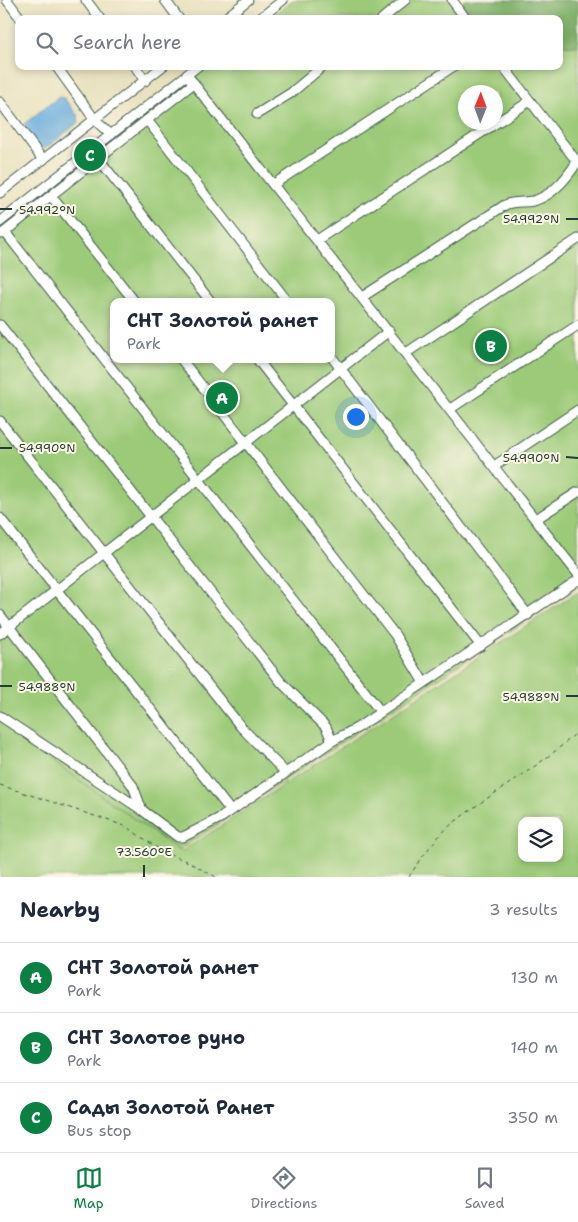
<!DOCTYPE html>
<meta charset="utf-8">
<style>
body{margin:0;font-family:"Shantell Sans",sans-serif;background:#f6f6f7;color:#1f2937}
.controls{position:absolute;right:15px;bottom:15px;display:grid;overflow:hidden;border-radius:10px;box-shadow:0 2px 8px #0003}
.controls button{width:45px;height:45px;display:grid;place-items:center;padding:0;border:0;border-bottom:1px solid #e0e1e3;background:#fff;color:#1f2937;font:25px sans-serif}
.compass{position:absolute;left:458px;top:85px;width:45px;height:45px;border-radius:50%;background:#fff;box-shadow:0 2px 8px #0003;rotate:1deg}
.you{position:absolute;left:355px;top:416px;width:18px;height:18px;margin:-12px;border:4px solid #fff;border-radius:50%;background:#1a73e8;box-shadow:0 0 0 8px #1a73e833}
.badge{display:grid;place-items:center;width:32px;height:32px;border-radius:50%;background:#0b8043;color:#fff;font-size:16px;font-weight:700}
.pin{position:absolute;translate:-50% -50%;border:2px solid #fff;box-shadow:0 1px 5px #0006}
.popup{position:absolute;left:110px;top:298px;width:225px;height:65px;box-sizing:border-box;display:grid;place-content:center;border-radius:10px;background:#fff;filter:drop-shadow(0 1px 4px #0005);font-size:16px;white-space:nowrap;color:#747a83}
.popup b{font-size:19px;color:#1f2937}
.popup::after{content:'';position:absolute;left:50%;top:100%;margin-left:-10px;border:10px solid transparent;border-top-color:#fff}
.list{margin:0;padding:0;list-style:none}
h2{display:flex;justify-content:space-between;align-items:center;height:65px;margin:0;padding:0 20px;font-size:21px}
h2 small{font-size:16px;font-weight:400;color:#747a83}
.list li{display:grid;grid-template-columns:32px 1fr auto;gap:15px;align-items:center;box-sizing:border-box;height:70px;padding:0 20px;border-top:1px solid #e0e1e3}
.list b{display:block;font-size:19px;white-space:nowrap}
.list p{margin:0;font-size:16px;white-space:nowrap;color:#747a83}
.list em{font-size:16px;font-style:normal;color:#747a83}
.icon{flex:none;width:28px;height:28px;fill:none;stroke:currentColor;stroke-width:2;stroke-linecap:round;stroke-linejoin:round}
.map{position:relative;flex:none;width:578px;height:877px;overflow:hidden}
.search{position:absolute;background:#fff;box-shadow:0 2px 8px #0003;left:15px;right:15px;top:15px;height:55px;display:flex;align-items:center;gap:12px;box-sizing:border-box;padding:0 18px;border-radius:10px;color:#747a83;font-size:19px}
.sheet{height:275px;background:#fff}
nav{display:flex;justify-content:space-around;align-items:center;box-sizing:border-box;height:70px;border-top:1px solid #e0e1e3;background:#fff;font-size:14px;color:#747a83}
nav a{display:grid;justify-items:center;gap:2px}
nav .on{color:#0b8043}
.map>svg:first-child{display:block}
.green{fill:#9cca78;stroke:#5e8456;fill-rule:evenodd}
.forest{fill:#7dae68;stroke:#4e764e}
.water{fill:#69acdd;stroke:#447488}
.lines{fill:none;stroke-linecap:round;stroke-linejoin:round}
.minor-casing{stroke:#3d5649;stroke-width:11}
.path{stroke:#3d5649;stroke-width:1;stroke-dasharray:4 4;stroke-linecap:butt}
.minor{stroke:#fff;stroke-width:9}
.ticks{fill:none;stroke:#1f3d34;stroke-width:2}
.ticks-label{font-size:12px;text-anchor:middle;fill:#1f3d34;stroke:#fcf5e5;stroke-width:4;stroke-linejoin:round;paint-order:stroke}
</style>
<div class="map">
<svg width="578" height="877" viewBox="0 0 578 877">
<rect width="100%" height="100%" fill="#fcf5e5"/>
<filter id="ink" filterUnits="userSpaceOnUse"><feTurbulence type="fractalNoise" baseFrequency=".02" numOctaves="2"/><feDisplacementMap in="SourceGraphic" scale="10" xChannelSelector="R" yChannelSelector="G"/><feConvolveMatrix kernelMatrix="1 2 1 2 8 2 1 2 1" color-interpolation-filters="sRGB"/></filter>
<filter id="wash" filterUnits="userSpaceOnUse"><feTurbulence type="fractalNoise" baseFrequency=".0096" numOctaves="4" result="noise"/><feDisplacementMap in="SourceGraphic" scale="20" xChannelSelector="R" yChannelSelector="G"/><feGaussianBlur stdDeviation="1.12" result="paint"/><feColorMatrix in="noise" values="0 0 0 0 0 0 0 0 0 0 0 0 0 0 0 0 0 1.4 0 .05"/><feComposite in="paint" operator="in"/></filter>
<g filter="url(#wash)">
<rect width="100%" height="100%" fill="#e8e1be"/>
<g class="green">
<path d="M293 0H458L472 19H269Z"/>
<path d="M578 41V586L179 850 12 733 181 852 578 592V877H0V228L208 66H559V42ZM466 92H496V122H466ZM113 302H331V359H113ZM522 821H559V858H522Z"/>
</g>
<path class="forest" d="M464 0H578V46L559 45V19H477L463 5Z"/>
<path class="water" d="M59 97 64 98 78 116 79 122 46 148 41 149 25 128V123Z"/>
</g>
<g filter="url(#ink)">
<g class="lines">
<g class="minor-casing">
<g id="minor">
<path d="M7 0 21 19"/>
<path d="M86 0 100 19"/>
<path d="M165 0 179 19"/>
<path d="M452 0 466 19"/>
<path d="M224 19 248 0"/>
<path d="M259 19 283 0"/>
<path d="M382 19 405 0"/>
<path d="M56 66 95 120 111 135"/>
<path d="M135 66 145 81"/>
<path d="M503 66 578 163"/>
<path d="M187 75 578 574"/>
<path d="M0 102 43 160"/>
<path d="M257 114 291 93 323 66"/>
<path d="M147 120 288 302"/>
<path d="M98 158 211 302"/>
<path d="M274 184 454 66"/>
<path d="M0 193 163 66"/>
<path d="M51 196 135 302"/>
<path d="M0 222 198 66"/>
<path d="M5 232 380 711"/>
<path d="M2 234 194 83"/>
<path d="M317 240 530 101"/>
<path d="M362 297 505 205C515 201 523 203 533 201 552 196 567 178 577 162"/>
<path d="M0 325 281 682 326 727 332 741"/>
<path d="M406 353 578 239"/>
<path d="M331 356 528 615"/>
<path d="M181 359 395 635 424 683"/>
<path d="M257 359 481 646"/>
<path d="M450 409 578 325"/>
<path d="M0 421 241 727 285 772"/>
<path d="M494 466 578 410"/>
<path d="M0 518 230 810"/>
<path d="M536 519 578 492"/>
<path d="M0 615 133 786 142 810"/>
<path d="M0 634 389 331"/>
<path d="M0 716 142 810 178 837H183L222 817 332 741 357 728 578 580"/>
</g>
</g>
<g class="path">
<path d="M0 785 125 826 165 853 186 861 216 877"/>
<path d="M409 877C421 858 435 838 452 824 493 791 540 768 578 731"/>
</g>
<use href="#minor" class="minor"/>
</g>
</g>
<path class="ticks" d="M0 209H12M566 219H578M0 448H12M566 457 578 458M0 686H12M566 696H578M144 877V865"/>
<g class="ticks-label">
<text x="47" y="214">54.992°N</text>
<text x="531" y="223">54.992°N</text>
<text x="47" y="452">54.990°N</text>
<text x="531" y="462">54.990°N</text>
<text x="47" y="691">54.988°N</text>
<text x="531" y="701">54.988°N</text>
<text x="144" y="856">73.560°E</text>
</g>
</svg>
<div class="controls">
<button><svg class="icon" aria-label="layers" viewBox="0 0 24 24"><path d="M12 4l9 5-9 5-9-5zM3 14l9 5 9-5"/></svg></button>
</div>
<svg class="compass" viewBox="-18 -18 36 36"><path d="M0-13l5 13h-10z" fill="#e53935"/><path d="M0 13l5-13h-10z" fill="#747a83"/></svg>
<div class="you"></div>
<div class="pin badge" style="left:222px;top:398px">A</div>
<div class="popup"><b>СНТ Золотой ранет</b>Park</div>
<div class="pin badge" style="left:491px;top:346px">B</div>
<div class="pin badge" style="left:90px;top:155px">C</div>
<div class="search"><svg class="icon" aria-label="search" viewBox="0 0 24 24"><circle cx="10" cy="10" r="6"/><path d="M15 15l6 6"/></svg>Search here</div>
</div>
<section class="sheet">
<h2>Nearby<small>3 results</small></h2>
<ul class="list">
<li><span class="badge">A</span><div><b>СНТ Золотой ранет</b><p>Park</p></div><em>130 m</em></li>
<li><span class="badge">B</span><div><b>СНТ Золотое руно</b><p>Park</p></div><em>140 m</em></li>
<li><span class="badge">C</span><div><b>Сады Золотой Ранет</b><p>Bus stop</p></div><em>350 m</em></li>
</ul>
</section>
<nav>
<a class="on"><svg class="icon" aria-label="map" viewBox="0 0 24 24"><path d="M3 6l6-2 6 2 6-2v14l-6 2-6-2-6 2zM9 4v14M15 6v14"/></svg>Map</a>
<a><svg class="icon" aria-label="directions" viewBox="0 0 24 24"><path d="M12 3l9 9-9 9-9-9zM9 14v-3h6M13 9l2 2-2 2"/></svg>Directions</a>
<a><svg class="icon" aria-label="saved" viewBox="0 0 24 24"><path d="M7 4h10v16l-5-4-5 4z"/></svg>Saved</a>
</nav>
